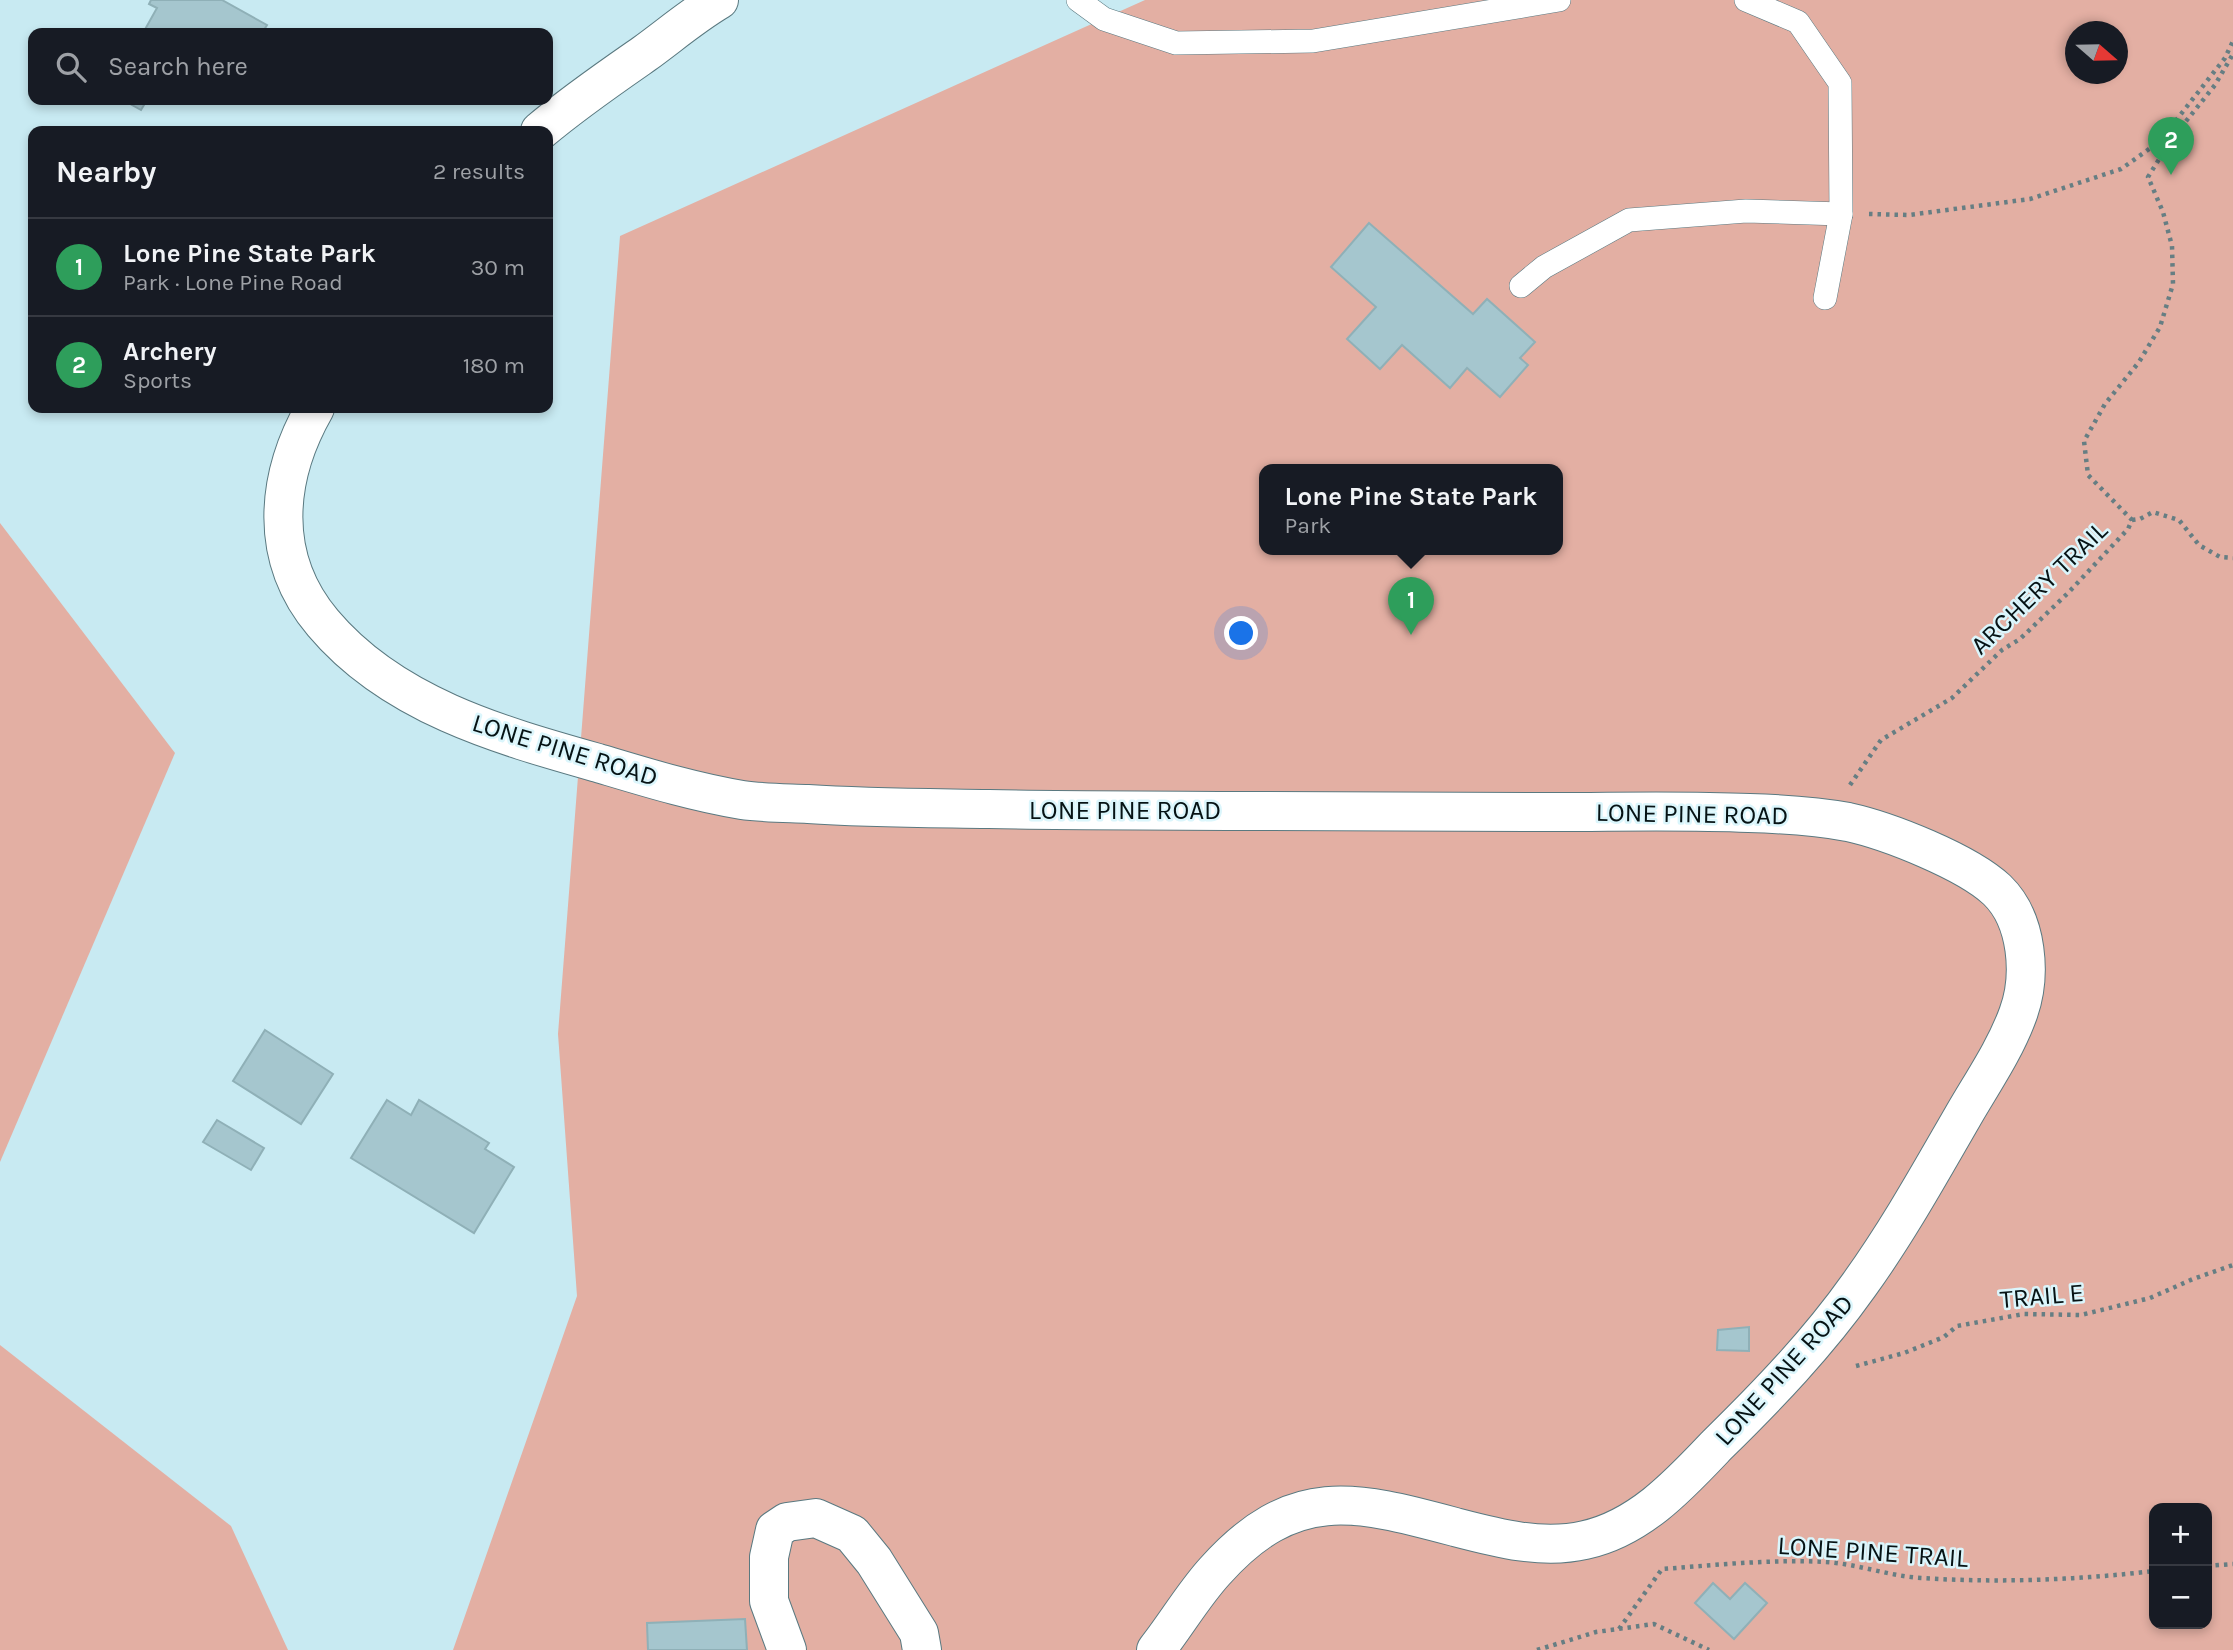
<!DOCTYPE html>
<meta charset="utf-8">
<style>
body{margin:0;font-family:Karla,sans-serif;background:#242831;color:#f1f3f6}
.controls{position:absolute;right:21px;bottom:21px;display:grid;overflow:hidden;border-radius:14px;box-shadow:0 4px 10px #0003}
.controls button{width:63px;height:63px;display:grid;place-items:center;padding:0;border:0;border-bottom:2px solid #363941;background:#171b24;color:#f1f3f6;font:35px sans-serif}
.compass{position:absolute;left:2065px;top:21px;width:63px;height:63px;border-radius:50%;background:#171b24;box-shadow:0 4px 10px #0003;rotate:110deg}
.you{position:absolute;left:1242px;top:634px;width:24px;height:24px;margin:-18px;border:5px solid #fff;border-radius:50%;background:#1a73e8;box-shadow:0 0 0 10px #1a73e833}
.badge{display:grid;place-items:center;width:46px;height:46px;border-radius:50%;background:#c2371a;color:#fff;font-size:23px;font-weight:700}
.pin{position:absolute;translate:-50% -58px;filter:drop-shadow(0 2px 4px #0008)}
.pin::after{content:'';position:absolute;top:37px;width:24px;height:21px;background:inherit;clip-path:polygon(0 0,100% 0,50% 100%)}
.popup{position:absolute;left:1259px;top:464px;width:304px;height:91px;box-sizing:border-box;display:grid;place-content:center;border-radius:14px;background:#171b24;filter:drop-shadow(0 2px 5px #0005);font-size:23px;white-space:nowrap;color:#9ea1a6}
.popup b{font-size:26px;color:#f1f3f6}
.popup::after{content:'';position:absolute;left:50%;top:100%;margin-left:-14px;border:14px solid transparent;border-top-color:#171b24}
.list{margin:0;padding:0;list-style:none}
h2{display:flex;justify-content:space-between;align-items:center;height:91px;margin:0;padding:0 28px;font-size:30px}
h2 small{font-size:23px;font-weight:400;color:#9ea1a6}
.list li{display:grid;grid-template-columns:46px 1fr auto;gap:21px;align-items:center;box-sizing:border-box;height:98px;padding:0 28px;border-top:2px solid #363941}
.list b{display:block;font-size:26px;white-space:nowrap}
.list p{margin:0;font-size:23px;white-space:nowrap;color:#9ea1a6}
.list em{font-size:23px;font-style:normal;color:#9ea1a6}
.icon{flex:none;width:38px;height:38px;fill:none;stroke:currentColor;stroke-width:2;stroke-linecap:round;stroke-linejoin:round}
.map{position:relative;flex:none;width:2233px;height:1650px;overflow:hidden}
.search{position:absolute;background:#171b24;box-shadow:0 4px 10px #0003;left:28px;top:28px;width:525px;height:77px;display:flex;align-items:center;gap:18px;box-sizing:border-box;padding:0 24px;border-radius:14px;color:#9ea1a6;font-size:26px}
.panel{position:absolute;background:#171b24;box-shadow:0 4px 10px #0003;left:28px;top:126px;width:525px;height:287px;border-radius:14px}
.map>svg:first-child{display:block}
.green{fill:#e3afa3;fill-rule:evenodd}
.building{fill:#a5c6ce;stroke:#8fb0b7;stroke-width:2}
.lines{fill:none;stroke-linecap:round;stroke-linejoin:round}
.service-casing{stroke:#5a7980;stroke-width:24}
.minor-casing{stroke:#5a7980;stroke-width:40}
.path{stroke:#667e83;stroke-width:4.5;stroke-dasharray:3.5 5;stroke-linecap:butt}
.service{stroke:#fff;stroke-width:23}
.minor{stroke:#fff;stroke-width:38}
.labels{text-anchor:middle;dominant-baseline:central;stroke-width:5;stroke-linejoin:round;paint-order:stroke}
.street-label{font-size:26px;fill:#061315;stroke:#dbf6fc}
</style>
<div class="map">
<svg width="2233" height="1650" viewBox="0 0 2233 1650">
<rect width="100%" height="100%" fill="#c8eaf2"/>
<g class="green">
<path d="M1145 0H2233V1650H453L577 1296 558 1034 620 236ZM2076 32H2118V74H2076ZM1264 469H1558V549H1264ZM2154 1508H2207V1624H2154Z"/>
<path d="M0 523 175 753 0 1162Z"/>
<path d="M0 1345 231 1526 288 1650H0Z"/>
</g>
<g class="building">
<path d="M151 0H222L267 25 262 33H143L157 8 149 4Z"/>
<path d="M123 100H147L141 110Z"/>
<path d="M1369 223 1473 314 1487 299 1535 342 1520 358 1528 365 1500 397 1467 368 1450 388 1402 345 1380 369 1347 339 1376 307 1331 267Z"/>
<path d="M265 1030 333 1074 301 1124 233 1081Z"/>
<path d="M387 1100 411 1115 419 1100 489 1143 485 1149 514 1167 474 1233 351 1158Z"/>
<path d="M217 1120 264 1148 251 1170 203 1142Z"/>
<path d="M1749 1327V1351L1717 1350 1718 1330Z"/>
<path d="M1713 1583 1730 1599 1745 1583 1767 1603 1734 1639 1695 1603Z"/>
<path d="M745 1619 747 1650H648L647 1623Z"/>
</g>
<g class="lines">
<g class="service-casing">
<g id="service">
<path d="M1078 0 1104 19 1176 43 1313 41 1559 0"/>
<path d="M1746 0 1798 22 1840 83 1841 214 1825 298"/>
<path d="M1521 286 1544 267 1629 220 1746 211 1841 214"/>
</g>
</g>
<g class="minor-casing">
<g id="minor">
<path d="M540 131C573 103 608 79 644 54 669 36 692 16 719 0"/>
<path d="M315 408C275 478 268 558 323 623 392 705 499 735 598 763 645 777 693 792 742 800 763 803 786 803 808 804 868 808 929 808 989 809 1072 811 1155 810 1237 811 1342 811 1447 812 1551 812 1617 812 1683 810 1749 813 1782 814 1816 816 1848 822 1889 831 1967 862 1997 890 2028 920 2032 976 2018 1014 2005 1050 1982 1083 1963 1116 1930 1173 1898 1231 1859 1285 1818 1343 1768 1395 1717 1445 1680 1484 1640 1528 1585 1540 1542 1550 1497 1538 1455 1527 1354 1500 1293 1484 1215 1571 1193 1595 1176 1625 1156 1650"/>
<path d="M787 1650 769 1601V1557L775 1530 787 1522 816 1518 852 1534 874 1561 919 1633 922 1650"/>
</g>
</g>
<g class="path">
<path d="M1869 214 1909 215 2030 199 2121 169 2159 142 2225 58 2233 41"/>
<path d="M2132 520 2140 519 2153 512 2179 520 2199 545 2220 557 2233 558"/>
<path d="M1850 785 1881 740 1952 698 2002 650 2020 639 2068 593 2128 529 2132 520 2088 475 2084 441 2105 404 2139 362 2160 327 2173 284 2172 246 2163 212 2148 177 2171 140 2215 85 2233 54"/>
<path d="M1856 1366 1904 1353 1944 1337 1957 1326 2024 1314 2081 1315 2150 1298 2193 1279 2233 1265"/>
<path d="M2207 1566 2233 1564"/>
<path d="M1619 1629 1662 1569C1716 1565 1772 1559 1826 1562 1858 1564 1889 1576 1921 1578 1998 1583 2077 1580 2154 1571"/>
<path d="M1537 1650 1596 1632 1654 1624 1709 1650"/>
</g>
<use href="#service" class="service"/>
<use href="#minor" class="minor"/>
</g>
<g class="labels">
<g class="street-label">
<text transform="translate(2039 588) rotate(-44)">ARCHERY TRAIL</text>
<text transform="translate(565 750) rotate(17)">LONE PINE ROAD</text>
<text x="1125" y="810">LONE PINE ROAD</text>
<text transform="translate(1692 814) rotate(1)">LONE PINE ROAD</text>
<text transform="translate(2042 1296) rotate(-5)">TRAIL E</text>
<text transform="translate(1784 1370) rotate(-48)">LONE PINE ROAD</text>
<text transform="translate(1873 1552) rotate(4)">LONE PINE TRAIL</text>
</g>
</g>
</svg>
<div class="controls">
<button>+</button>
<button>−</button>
</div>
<svg class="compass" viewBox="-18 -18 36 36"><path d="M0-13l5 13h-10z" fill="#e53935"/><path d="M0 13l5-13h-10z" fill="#9ea1a6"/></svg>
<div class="you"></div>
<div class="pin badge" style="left:1411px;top:635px;background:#2e9e5b">1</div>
<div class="popup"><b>Lone Pine State Park</b>Park</div>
<div class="pin badge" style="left:2171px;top:175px;background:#2e9e5b">2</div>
<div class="search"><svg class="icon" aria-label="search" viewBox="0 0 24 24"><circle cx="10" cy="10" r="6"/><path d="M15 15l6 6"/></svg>Search here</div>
<section class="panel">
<h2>Nearby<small>2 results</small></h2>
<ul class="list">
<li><span class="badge" style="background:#2e9e5b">1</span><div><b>Lone Pine State Park</b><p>Park · Lone Pine Road</p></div><em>30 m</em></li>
<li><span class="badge" style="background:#2e9e5b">2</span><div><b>Archery</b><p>Sports</p></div><em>180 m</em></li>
</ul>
</section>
</div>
